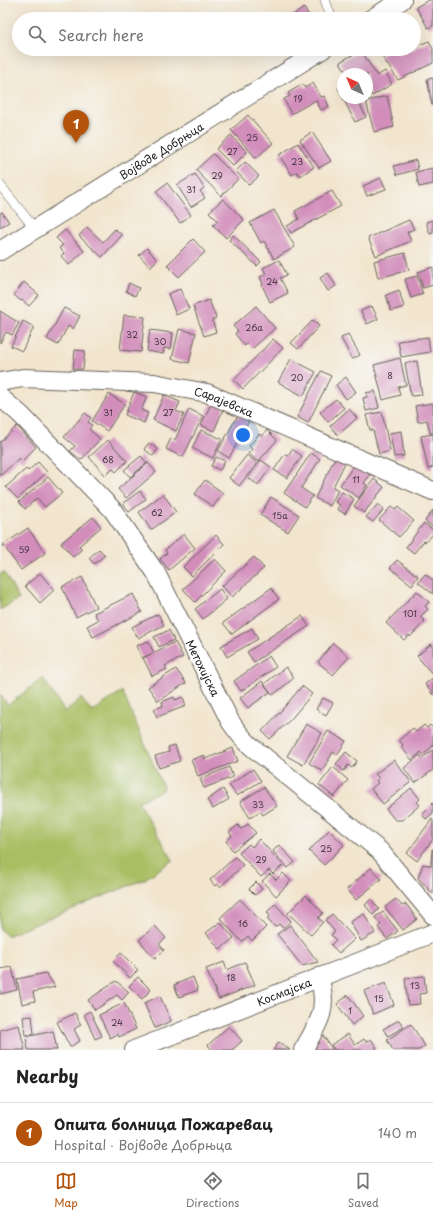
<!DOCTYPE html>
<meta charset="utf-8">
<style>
body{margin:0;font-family:"Playpen Sans",sans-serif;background:#f6f6f6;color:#222}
.compass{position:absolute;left:337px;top:68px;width:36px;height:36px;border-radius:50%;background:#fff;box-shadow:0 4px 16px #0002;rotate:316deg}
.you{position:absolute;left:243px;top:435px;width:14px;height:14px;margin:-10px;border:3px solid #fff;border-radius:50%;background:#1a73e8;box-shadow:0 0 0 6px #1a73e833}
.badge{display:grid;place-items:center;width:26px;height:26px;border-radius:50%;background:#b45309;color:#fff;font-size:13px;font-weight:700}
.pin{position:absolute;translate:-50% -33px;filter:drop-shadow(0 1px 2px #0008)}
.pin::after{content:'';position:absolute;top:21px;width:14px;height:12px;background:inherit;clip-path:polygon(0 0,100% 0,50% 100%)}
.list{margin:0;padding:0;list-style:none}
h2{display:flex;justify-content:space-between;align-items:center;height:52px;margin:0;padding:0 16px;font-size:17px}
h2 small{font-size:13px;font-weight:400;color:#767676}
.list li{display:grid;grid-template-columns:26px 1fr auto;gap:12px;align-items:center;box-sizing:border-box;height:60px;padding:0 16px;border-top:1px solid #e0e0e0}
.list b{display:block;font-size:15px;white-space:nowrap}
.list p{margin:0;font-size:13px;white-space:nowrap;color:#767676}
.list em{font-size:13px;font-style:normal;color:#767676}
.icon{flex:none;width:22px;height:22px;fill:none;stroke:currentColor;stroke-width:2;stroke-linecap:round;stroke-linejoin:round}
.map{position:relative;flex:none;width:433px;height:1050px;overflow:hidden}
.search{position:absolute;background:#fff;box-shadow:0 4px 16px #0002;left:12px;right:12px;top:12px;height:44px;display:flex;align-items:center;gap:10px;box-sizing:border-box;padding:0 14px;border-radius:22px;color:#767676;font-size:15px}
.sheet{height:112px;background:#fff}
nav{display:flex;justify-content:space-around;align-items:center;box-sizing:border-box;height:56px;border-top:1px solid #e0e0e0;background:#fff;font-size:11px;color:#767676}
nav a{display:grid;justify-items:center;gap:2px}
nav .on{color:#b45309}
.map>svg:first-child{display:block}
.green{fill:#a9be62;stroke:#626d3f}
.building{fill:#d28dbb}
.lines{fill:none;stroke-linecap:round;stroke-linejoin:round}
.service-casing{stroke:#67625a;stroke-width:10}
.minor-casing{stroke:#67625a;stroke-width:20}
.service{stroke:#fff;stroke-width:9}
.minor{stroke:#fff;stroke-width:18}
.labels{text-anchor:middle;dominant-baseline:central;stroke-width:3;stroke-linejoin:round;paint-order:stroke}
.number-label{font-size:9px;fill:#4a3844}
.street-label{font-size:11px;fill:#1c1c1c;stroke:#f6f6f2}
</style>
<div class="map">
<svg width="433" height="1050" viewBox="0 0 433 1050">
<rect width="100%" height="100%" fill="#f6f6f2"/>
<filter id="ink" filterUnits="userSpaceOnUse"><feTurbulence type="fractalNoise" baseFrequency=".025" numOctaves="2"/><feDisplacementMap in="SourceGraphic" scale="8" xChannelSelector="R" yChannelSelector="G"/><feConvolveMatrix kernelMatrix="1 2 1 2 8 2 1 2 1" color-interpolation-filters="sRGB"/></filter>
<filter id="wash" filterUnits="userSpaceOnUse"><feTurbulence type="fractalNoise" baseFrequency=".012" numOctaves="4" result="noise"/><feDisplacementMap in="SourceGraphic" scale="16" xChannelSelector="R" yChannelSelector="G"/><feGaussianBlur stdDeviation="0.9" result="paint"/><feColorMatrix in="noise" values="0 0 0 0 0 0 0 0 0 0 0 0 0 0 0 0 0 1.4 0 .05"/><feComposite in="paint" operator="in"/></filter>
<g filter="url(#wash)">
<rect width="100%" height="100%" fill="#f2e5ce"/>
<g class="green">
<path d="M4 572 19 599 0 610V574Z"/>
<path d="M43 678 65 712 81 698 92 712 122 691 164 789 138 802 173 860 145 879 7 936 0 929V694L8 705Z"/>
</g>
<g id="blocks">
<g class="building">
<path d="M429 0H433V26L428 28 416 7Z"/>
<path d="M304 8 311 19H287Z"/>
<path d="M429 41 433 49V63L398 80 381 55 393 49H396L398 54 410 49H414V47Z"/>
<path d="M263 49H279L268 56Z"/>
<path d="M361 50 377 76 385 71 392 84 372 96 367 88V74H347L340 62Z"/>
<path d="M433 78V105H432L427 79Z"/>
<path d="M313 83 321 97 324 96 329 106 321 110 316 100 291 114 284 99 290 96 288 93 303 84 305 88Z"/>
<path d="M343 86V98H357L366 117 355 122 338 88Z"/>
<path d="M387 96 394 127 374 132 366 101Z"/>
<path d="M248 115 273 143 256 158 231 130Z"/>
<path d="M312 132 331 161 319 168 300 140Z"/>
<path d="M231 135 247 152 233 166 216 149Z"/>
<path d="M298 143 314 167 300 176 297 172 292 175 279 155Z"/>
<path d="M213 154 238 179 221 196 196 170Z"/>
<path d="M416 160 418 169 397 175 394 166Z"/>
<path d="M245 162 259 176 249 185 236 171Z"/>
<path d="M433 168V184L419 187 416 172Z"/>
<path d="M195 174 204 188 200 191 205 198 191 207 177 185Z"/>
<path d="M381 178 386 189 367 196 363 186Z"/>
<path d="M167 183 191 215 180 223 156 191Z"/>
<path d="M332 191 341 206 291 233 287 226 299 219 295 211Z"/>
<path d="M223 199 244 220 226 238 213 225 218 221 209 212Z"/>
<path d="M274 210 295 247 274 259 264 241 261 243 250 223Z"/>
<path d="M2 212 9 222 0 227V213Z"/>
<path d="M409 220 414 229 407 232 411 241 376 256 368 238Z"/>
<path d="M433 220V233L430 234 426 222Z"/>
<path d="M87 227 103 242 115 229 122 235 102 257 79 236Z"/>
<path d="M65 230 84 251 69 265 61 256 64 253 59 248 63 245 56 238Z"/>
<path d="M233 235 261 262 257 266 229 240Z"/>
<path d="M193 239 205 252 179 277 167 265Z"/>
<path d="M147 248 157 260 150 267 139 255Z"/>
<path d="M405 253 409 270 378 278 374 261Z"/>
<path d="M279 260 287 275 280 278 288 293 270 302 262 285 263 284 260 277 266 274 263 268Z"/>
<path d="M433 267V285L423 288 418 272Z"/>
<path d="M328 273 336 286 328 291 320 278Z"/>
<path d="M417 276 423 294 411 298 405 279Z"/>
<path d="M24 282 39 295 29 306 22 300 21 301 14 295Z"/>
<path d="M129 283 139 288 135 296 126 291Z"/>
<path d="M180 289 189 309 176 315 168 294Z"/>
<path d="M399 290 404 307 391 311 386 295Z"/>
<path d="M209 300 216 318 212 320 216 332 204 336 193 306Z"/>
<path d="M256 306 275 328 253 348 248 343 245 346 235 334 238 331 233 326Z"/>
<path d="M372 306 378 319 367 324 361 311Z"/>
<path d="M64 308 80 316 73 329 68 326 58 345 47 339Z"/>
<path d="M0 311 19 323 12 335 6 332 0 343Z"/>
<path d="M124 315 145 317 141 352 120 350Z"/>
<path d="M313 320 319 326 298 349 291 343Z"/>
<path d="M23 321 34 327 22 351 11 346Z"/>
<path d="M179 329 196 333 189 363 172 359Z"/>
<path d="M150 330 173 333 171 349 164 348 163 354 147 351Z"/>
<path d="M348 334 360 355 352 359 341 338Z"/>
<path d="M428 337 430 352 401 357 398 341Z"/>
<path d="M273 339 283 348 243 389 234 380Z"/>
<path d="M75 350 85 351 83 369H73Z"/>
<path d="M400 358 406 385 398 387 400 395 383 400 374 365Z"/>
<path d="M291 359 316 372 303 396 278 382Z"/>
<path d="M417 361 422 395 411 396 405 363Z"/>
<path d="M321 371 331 376 308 423 297 417Z"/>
<path d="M346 377 356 392 346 399 336 385Z"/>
<path d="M375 391 379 408 366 411 363 398 367 397 366 393Z"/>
<path d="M134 392 147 397 141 410 148 413 144 423 125 415Z"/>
<path d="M109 394 125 404 107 431 92 421Z"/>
<path d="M164 395 180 402 176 411 184 414 176 431 153 420Z"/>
<path d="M336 399 344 408 328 422 320 412Z"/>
<path d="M212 402 224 407 214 431 201 425Z"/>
<path d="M433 403V433H430L427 420 418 422 415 406Z"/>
<path d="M189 409 203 416 183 457 166 449 171 438 175 440Z"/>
<path d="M349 409 357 418 338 435 330 426Z"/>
<path d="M382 412 390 451 379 454 373 430H370L366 415Z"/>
<path d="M85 413 91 418 88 422 92 425 89 429 100 439 81 460 70 451 75 446 64 437Z"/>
<path d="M238 415 249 421 229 458 218 451Z"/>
<path d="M17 426 36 447 22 461 19 458 0 476V442Z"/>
<path d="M201 430 222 439 213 458 192 448Z"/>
<path d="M267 430 277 440 258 462 248 453 252 449 249 446 259 434 262 436Z"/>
<path d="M401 431 404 456 394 457 390 433Z"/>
<path d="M433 434V467L428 469 421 436Z"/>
<path d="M108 440 127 461 116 472 113 469 105 475 89 457Z"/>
<path d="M149 443 158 449 153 456 144 449Z"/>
<path d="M292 449 302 456 287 478 274 470 285 454 288 456Z"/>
<path d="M311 453 320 459 301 488 313 496 305 507 284 493Z"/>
<path d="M247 455 257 463 239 486 229 478Z"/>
<path d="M141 456 147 463 130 477 124 470Z"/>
<path d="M216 457 225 461 220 470 211 466Z"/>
<path d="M335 458 345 463 333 487 338 490 330 506 315 498Z"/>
<path d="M261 460 271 467 258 485 248 478Z"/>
<path d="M38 462 47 472 18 499 6 487 26 469 28 471Z"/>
<path d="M148 463 156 472 126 498 118 489Z"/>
<path d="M355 464 370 475 364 483 367 485 359 498 340 485Z"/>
<path d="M48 477 62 493 45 507 37 498 25 509 19 502Z"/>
<path d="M374 479 384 487 364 513 354 506Z"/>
<path d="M205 480 223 493 213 507 195 494Z"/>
<path d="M140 491 146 499 129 512 123 503Z"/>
<path d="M342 492 354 499 345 514 337 509 340 505 335 502Z"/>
<path d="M163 494 176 512 151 530 139 512Z"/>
<path d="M271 497 299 515 288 532 260 515Z"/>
<path d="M378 504 384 509 373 522 366 517Z"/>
<path d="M391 507 395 510 398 507 414 521 399 537 379 520Z"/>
<path d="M433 510V527L425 521Z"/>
<path d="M93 517 101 527 79 546 82 549 73 557 61 543Z"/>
<path d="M424 523 433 530V534L426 542 424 541 414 553 406 547Z"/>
<path d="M28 528 45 553 21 570 3 545Z"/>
<path d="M184 534 195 548 169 570 160 559 167 553 165 550Z"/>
<path d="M216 535 224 544 192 576 183 567Z"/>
<path d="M99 549 105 555 94 564 89 558Z"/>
<path d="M254 557 264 568 232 597 222 586Z"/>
<path d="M215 559 226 571 195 602 183 589Z"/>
<path d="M397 560 418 576 412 585 390 568Z"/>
<path d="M40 573 54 590 40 603 25 586Z"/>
<path d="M425 574 433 580V594L418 582Z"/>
<path d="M82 577 96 607 76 617 62 587Z"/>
<path d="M271 588 279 599 232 634 223 623Z"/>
<path d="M220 589 227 599 203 619 195 609Z"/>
<path d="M417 591 429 602 425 606 428 609 420 617 425 621 410 637 409 635 404 640 386 623Z"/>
<path d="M133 594 142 612 93 637 87 626 98 620 94 613Z"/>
<path d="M158 614 164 625 138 638 132 627Z"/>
<path d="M302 616 309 626 254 662 247 652Z"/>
<path d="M252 628 258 639 227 657 221 646Z"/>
<path d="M169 630 174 640 159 647 154 637Z"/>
<path d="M148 641 154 653 142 658 136 646Z"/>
<path d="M175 642 183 657 165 666 167 669 152 676 143 658Z"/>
<path d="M333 643 349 657 333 675 318 662Z"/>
<path d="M431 644 433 646V675L417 656Z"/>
<path d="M269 656 276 667 241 691 234 681Z"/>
<path d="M286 667 294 678 273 695 264 684Z"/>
<path d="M176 669 186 683 158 701 148 687Z"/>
<path d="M433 678V695L425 684Z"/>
<path d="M262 681 270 692 248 708 240 698Z"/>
<path d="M302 686 312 694 291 719 270 739 262 731 281 711Z"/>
<path d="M174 697 175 700 183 697 186 706 157 717 154 709 163 706 162 702Z"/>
<path d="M323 698 333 703 326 715 316 709Z"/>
<path d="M306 724 322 733 303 765 287 756Z"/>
<path d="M424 725 427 728 430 725 433 728V746L423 755 421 752 412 760 401 747 403 745 399 740 413 728 416 732Z"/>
<path d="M328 731 346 741 337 755 333 752 322 771 309 763Z"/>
<path d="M175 745 180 761 159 768 155 756 169 752 168 747Z"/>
<path d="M233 748 238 761 198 776 191 760 204 755 205 759Z"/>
<path d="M433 750V770L415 783 404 768 420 755 422 758Z"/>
<path d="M346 752 357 761 352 768 348 765 344 771 336 764Z"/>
<path d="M394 760 411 782 383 804 371 789 378 783 376 781 379 778 375 774Z"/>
<path d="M229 767 233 777 204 788 200 779Z"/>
<path d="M333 767 348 780 334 797 319 785Z"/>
<path d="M253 769 261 781 237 796 229 785Z"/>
<path d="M264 787 277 806 263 815 260 811 250 818 240 802Z"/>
<path d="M411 788 420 799 417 802 420 805 402 820H395L386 809Z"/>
<path d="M223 789 229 799 213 809 207 800Z"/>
<path d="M433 803V813L426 819 422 814Z"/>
<path d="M432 819 433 820V839L417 861 407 853Z"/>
<path d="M248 824 256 833 233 851 226 841 232 836 229 832 238 825 241 829Z"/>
<path d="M329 830 344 845 324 865 309 851Z"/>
<path d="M259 839 283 865 273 874 269 870 261 877 239 853 249 844 252 847Z"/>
<path d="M279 845 295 862 288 868 273 851Z"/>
<path d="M432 849H433V864H431Z"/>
<path d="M235 857 243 865 220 887 217 884 215 886 210 880Z"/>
<path d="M423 864 433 866V894L418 878Z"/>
<path d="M371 868 381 879 356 900 347 889Z"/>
<path d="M283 873 291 881 276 896 262 881 270 874 276 880Z"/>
<path d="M256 882 262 889 255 895 249 889Z"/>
<path d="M306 895 323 913 318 918 323 922 311 935 288 913Z"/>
<path d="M240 899 266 927 252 941 248 936 242 942 220 918Z"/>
<path d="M371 899 379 909 373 915 365 905Z"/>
<path d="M396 899 402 906 406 904 417 919 403 930 385 907Z"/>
<path d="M275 904 291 921 283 928 279 924 275 927 267 919 270 916 267 912Z"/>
<path d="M383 912 398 931 387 939 378 927 381 925 375 917Z"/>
<path d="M332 914 355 939 339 953 331 945 336 940 331 935 335 932 325 920Z"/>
<path d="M364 914 375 933 361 941 350 922Z"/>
<path d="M220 922 234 938 220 949 206 933Z"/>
<path d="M290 925 318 962 302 966 277 934Z"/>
<path d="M155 926 166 938 159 944 164 950 155 959 139 940Z"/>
<path d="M121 953 138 970 130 978 113 961Z"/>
<path d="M224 962 227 970 245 962 255 985 219 999 206 969Z"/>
<path d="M12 967 17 990 0 994V969Z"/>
<path d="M46 973 55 987 33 992 35 1001 22 1004 17 979Z"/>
<path d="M424 976 426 993 419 994 420 1004 408 1005 405 978Z"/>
<path d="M138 977 151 990 142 999 129 986Z"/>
<path d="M193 977 198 990 179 997 174 985Z"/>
<path d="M116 981 129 992 122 1000 117 995 95 1010 88 1000Z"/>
<path d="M386 983 394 1005 373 1014 364 991Z"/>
<path d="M348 995 363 1016 352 1025 337 1004Z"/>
<path d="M160 996 171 1021 155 1028 144 1003Z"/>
<path d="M124 1003 136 1029 119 1037 118 1034 110 1038 99 1015Z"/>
<path d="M90 1011 102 1036 95 1039 84 1014Z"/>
<path d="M75 1013 81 1025 74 1029 80 1041 70 1047 57 1022Z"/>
<path d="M32 1016 34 1034 25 1035 23 1017Z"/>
<path d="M399 1020 404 1027 388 1036 383 1029Z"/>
<path d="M411 1024 425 1046 419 1050H393L387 1040Z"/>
<path d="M19 1025 25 1050H0V1030Z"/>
<path d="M229 1026 242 1041 232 1050H212L208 1045Z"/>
<path d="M53 1031 57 1050H28L26 1037Z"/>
<path d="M322 1034 333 1050H317L312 1042Z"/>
<path d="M348 1034 355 1045 364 1039 366 1042 371 1039 377 1048 374 1050H335L331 1045Z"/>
<path d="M279 1042 290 1050H273Z"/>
</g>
</g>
</g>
<g filter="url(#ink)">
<use href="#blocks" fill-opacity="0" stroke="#67625a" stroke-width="1"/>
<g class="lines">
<g class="service-casing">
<g id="service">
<path d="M325 0 332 19"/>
<path d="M0 185 35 229"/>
</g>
</g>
<g class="minor-casing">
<g id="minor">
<path d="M371 19 402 0"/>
<path id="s1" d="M0 251 323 49"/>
<path id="s2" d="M0 382 23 378 154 383 207 393 433 491"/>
<path id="s3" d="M0 397 20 414 112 509 156 573 230 721C242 739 250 746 267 759L380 851 433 915"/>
<path id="s4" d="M134 1050 433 933"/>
<path d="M303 1050C319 1023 329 1009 319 977"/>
</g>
</g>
<use href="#service" class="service"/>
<use href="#minor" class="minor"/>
</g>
</g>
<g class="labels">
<g class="number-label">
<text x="298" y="98">19</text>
<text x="252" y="137">25</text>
<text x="232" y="151">27</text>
<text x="297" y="161">23</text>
<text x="217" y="175">29</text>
<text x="191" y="189">31</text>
<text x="272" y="281">24</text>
<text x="254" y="327">26a</text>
<text x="132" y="334">32</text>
<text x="160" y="341">30</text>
<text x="390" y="375">8</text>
<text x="297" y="377">20</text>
<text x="108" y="412">31</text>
<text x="168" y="412">27</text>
<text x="108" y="459">68</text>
<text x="356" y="479">11</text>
<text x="157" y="512">62</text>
<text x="280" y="515">15a</text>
<text x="24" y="549">59</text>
<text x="410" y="613">101</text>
<text x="258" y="804">33</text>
<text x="326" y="848">25</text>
<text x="261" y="859">29</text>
<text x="243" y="923">16</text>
<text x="231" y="977">18</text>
<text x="415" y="985">13</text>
<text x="379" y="998">15</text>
<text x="350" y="1010">1</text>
<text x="117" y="1022">24</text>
</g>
<g class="street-label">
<text stroke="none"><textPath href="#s1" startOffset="190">Војводе Добрњца</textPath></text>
<text stroke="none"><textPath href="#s2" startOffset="227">Сарајевска</textPath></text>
<text stroke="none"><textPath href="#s3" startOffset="342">Метохијска</textPath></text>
<text stroke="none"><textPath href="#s4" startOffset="161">Космајска</textPath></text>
</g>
</g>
</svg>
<svg class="compass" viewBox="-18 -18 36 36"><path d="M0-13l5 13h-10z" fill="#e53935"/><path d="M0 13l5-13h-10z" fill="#767676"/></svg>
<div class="you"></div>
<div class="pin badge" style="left:76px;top:143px">1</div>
<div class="search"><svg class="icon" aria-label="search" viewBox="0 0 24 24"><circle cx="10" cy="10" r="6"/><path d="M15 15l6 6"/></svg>Search here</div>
</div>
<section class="sheet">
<h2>Nearby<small></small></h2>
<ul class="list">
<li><span class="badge">1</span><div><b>Општа болница Пожаревац</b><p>Hospital · Војводе Добрњца</p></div><em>140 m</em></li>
</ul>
</section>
<nav>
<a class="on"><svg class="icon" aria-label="map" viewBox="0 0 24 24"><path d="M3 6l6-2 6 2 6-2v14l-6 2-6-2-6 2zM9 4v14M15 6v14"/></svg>Map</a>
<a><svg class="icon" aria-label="directions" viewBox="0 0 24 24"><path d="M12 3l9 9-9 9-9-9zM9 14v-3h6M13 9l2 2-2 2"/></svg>Directions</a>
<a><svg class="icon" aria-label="saved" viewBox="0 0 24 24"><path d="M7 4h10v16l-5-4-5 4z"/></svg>Saved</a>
</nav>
